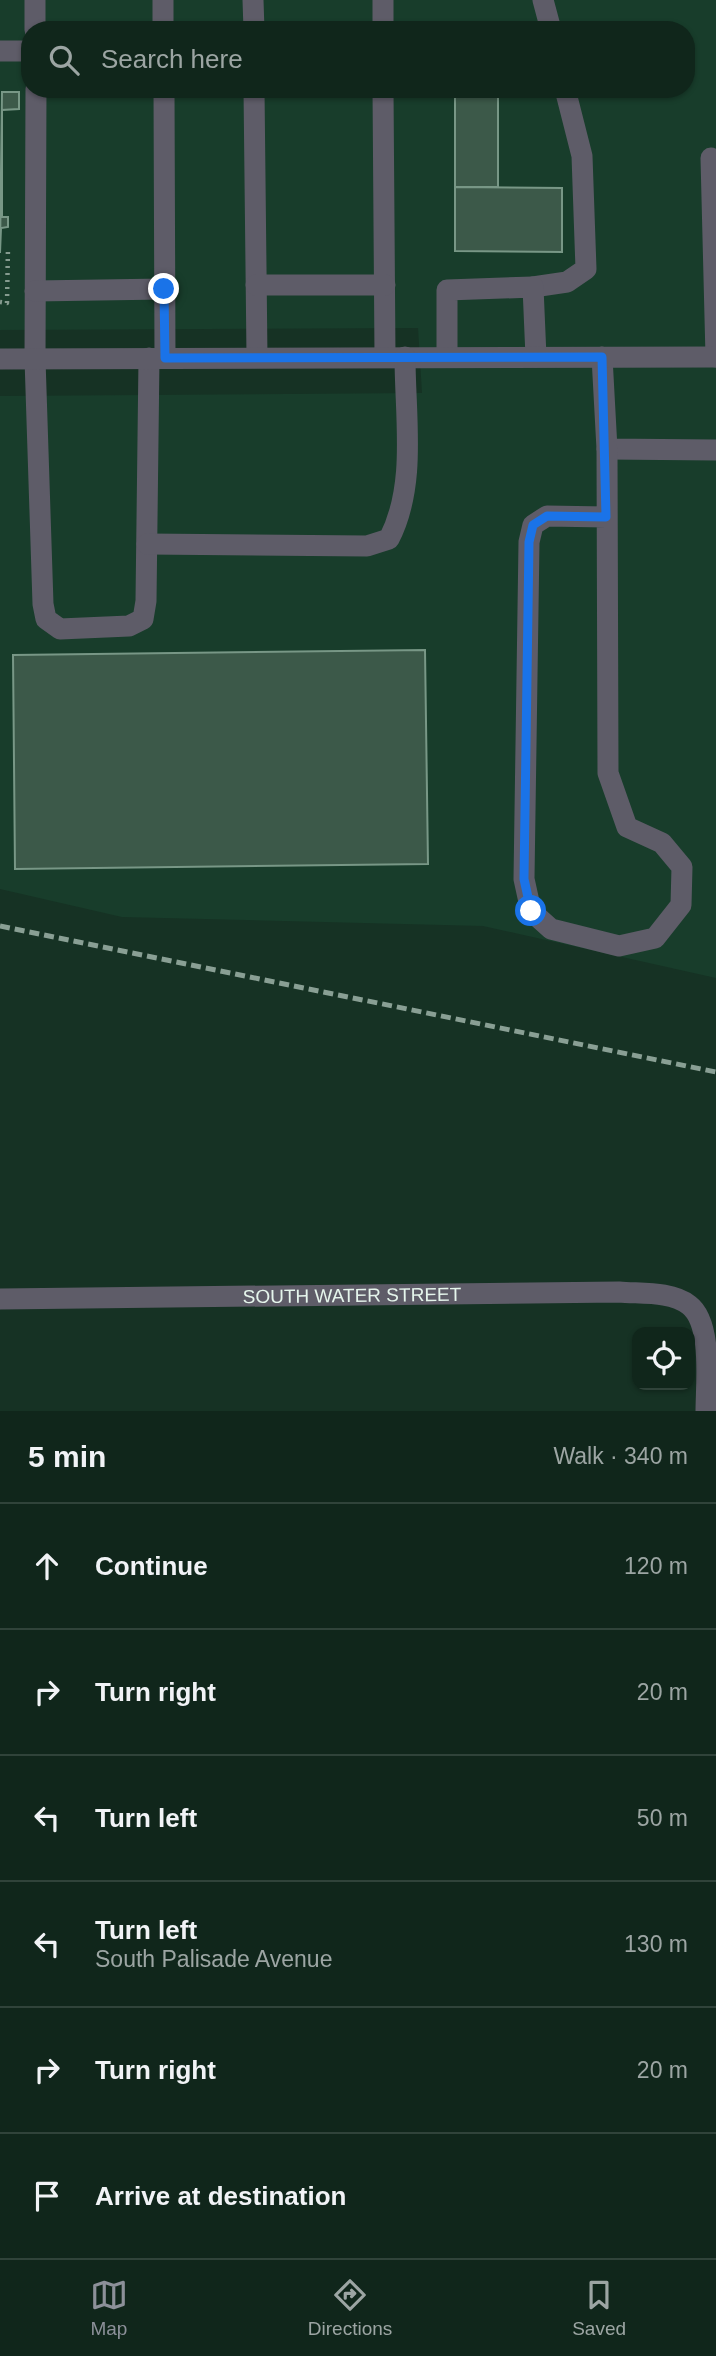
<!DOCTYPE html>
<meta charset="utf-8">
<style>
body{margin:0;font-family:Arial,sans-serif;background:#1e3228;color:#f1f3f6}
.controls{position:absolute;right:21px;bottom:21px;display:grid;overflow:hidden;border-radius:14px;box-shadow:0 2px 5px #0004}
.controls button{width:63px;height:63px;display:grid;place-items:center;padding:0;border:0;border-bottom:2px solid #30433a;background:#10261b;color:#f1f3f6;font:35px sans-serif}
.stop{position:absolute;width:21px;height:21px;margin:-16px;border:5px solid #1a73e8;border-radius:50%;background:#fff}
.stop.end{background:#1a73e8;border-color:#fff;box-shadow:0 2px 7px #0008}
.list{margin:0;padding:0;list-style:none}
h2{display:flex;justify-content:space-between;align-items:center;height:91px;margin:0;padding:0 28px;font-size:30px}
h2 small{font-size:23px;font-weight:400;color:#9ca5a3}
.list li{display:grid;grid-template-columns:46px 1fr auto;gap:21px;align-items:center;box-sizing:border-box;height:126px;padding:0 28px;border-top:2px solid #30433a}
.list b{display:block;font-size:26px;white-space:nowrap}
.list p{margin:0;font-size:23px;white-space:nowrap;color:#9ca5a3}
.list em{font-size:23px;font-style:normal;color:#9ca5a3}
.icon{flex:none;width:38px;height:38px;fill:none;stroke:currentColor;stroke-width:2;stroke-linecap:round;stroke-linejoin:round}
.map{position:relative;flex:none;width:716px;height:1411px;overflow:hidden}
.search{position:absolute;background:#10261b;box-shadow:0 2px 5px #0004;left:21px;right:21px;top:21px;height:77px;display:flex;align-items:center;gap:18px;box-sizing:border-box;padding:0 24px;border-radius:28px;color:#9ca5a3;font-size:26px}
.sheet{height:847px;background:#10261b}
nav{display:flex;justify-content:space-around;align-items:center;box-sizing:border-box;height:98px;border-top:2px solid #30433a;background:#10261b;font-size:19px;color:#9ca5a3}
nav a{display:grid;justify-items:center;gap:4px}
nav .on{color:#8c9099}
.map>svg:first-child{display:block}
.built{fill:#183d2b;fill-rule:evenodd}
.building{fill:#3c5949;stroke:#789786;stroke-width:2}
.lines{fill:none;stroke-linecap:round;stroke-linejoin:round}
.path{stroke:#859b8f;stroke-width:4.5;stroke-dasharray:2 5;stroke-linecap:butt}
.minor{stroke:#5e5c68;stroke-width:21}
.rail{stroke:#899f94;stroke-width:5;stroke-dasharray:10 5;stroke-linecap:butt}
.route{stroke:#1a73e8;stroke-width:9}
.labels{text-anchor:middle;dominant-baseline:central;stroke-width:5;stroke-linejoin:round;paint-order:stroke}
.street-label{font-size:19px;fill:#e5f5ec;stroke:#0c281b}
</style>
<div class="map">
<svg width="716" height="1411" viewBox="0 0 716 1411">
<rect width="100%" height="100%" fill="#163224"/>
<path class="built" d="M0 0H716V978L483 926 122 917 0 889V396L422 393 418 328 0 330ZM30 30H686V89H30Z"/>
<g class="building">
<rect x="455" y="89" width="43" height="98"/>
<path d="M2 92H19V109L2 110V217H8V227L1 228 0 253Z"/>
<path d="M455 187 562 188V252L455 251Z"/>
<path d="M425 650 428 864 15 869 13 655Z"/>
</g>
<g class="lines">
<path class="path" d="M0 302 7 303 8 247"/>
<g class="minor">
<path d="M35 0V30"/>
<path d="M163 0V30"/>
<path d="M253 0 254 30"/>
<path d="M383 0V30"/>
<path d="M543 0 551 30"/>
<path d="M0 51H30"/>
<path d="M36 89 35 359 43 604 46 619 60 629 129 626 143 619 146 601 149 358"/>
<path d="M164 89 165 358"/>
<path d="M254 89 257 357"/>
<path d="M383 89 385 357"/>
<path d="M711 158 716 357"/>
<path d="M256 285H385"/>
<path d="M533 287 567 282 586 269 582 156 565 89"/>
<path d="M35 291 164 289"/>
<path d="M447 357V290L533 287 536 357"/>
<path d="M602 357 607 449 716 450"/>
<path d="M0 359 716 357"/>
<path d="M606 517 547 516 533 525 529 542 524 879 531 911 551 929 619 946 655 938 681 905 682 867 662 843 627 827 608 773 607 449"/>
<path d="M147 544 367 546 389 539C417 485 405 417 405 357"/>
<path id="s1" d="M0 1299 619 1292C641 1294 671 1291 689 1305 713 1323 706 1384 706 1411"/>
</g>
<path class="rail" d="M0 926 716 1072"/>
</g>
<g class="lines">
<path class="route" d="M164 289 165 358 602 357 606 517 547 516 533 525 529 542 524 879 531 911"/>
</g>
<g class="labels">
<g class="street-label">
<text stroke="none"><textPath href="#s1" startOffset="352">SOUTH WATER STREET</textPath></text>
</g>
</g>
</svg>
<div class="controls">
<button><svg class="icon" aria-label="locate" viewBox="0 0 24 24"><circle cx="12" cy="12" r="6"/><path d="M12 2v4M12 18v4M2 12h4M18 12h4"/></svg></button>
</div>
<div class="stop" style="left:531px;top:911px"></div>
<div class="stop end" style="left:164px;top:289px"></div>
<div class="search"><svg class="icon" aria-label="search" viewBox="0 0 24 24"><circle cx="10" cy="10" r="6"/><path d="M15 15l6 6"/></svg>Search here</div>
</div>
<section class="sheet">
<h2>5 min<small>Walk · 340 m</small></h2>
<ul class="list">
<li><svg class="icon" aria-label="ahead" viewBox="0 0 24 24"><path d="M12 20V5M6 11l6-6 6 6"/></svg><div><b>Continue</b></div><em>120 m</em></li>
<li><svg class="icon" aria-label="right" viewBox="0 0 24 24"><path d="M7 20v-9h11M14 6l5 5-5 5"/></svg><div><b>Turn right</b></div><em>20 m</em></li>
<li><svg class="icon" aria-label="left" viewBox="0 0 24 24"><path d="M17 20v-9H6M10 6l-5 5 5 5"/></svg><div><b>Turn left</b></div><em>50 m</em></li>
<li><svg class="icon" aria-label="left" viewBox="0 0 24 24"><path d="M17 20v-9H6M10 6l-5 5 5 5"/></svg><div><b>Turn left</b><p>South Palisade Avenue</p></div><em>130 m</em></li>
<li><svg class="icon" aria-label="right" viewBox="0 0 24 24"><path d="M7 20v-9h11M14 6l5 5-5 5"/></svg><div><b>Turn right</b></div><em>20 m</em></li>
<li><svg class="icon" aria-label="arrive" viewBox="0 0 24 24"><path d="M6 21V4h12l-3 4 3 4H6"/></svg><div><b>Arrive at destination</b></div></li>
</ul>
</section>
<nav>
<a class="on"><svg class="icon" aria-label="map" viewBox="0 0 24 24"><path d="M3 6l6-2 6 2 6-2v14l-6 2-6-2-6 2zM9 4v14M15 6v14"/></svg>Map</a>
<a><svg class="icon" aria-label="directions" viewBox="0 0 24 24"><path d="M12 3l9 9-9 9-9-9zM9 14v-3h6M13 9l2 2-2 2"/></svg>Directions</a>
<a><svg class="icon" aria-label="saved" viewBox="0 0 24 24"><path d="M7 4h10v16l-5-4-5 4z"/></svg>Saved</a>
</nav>
